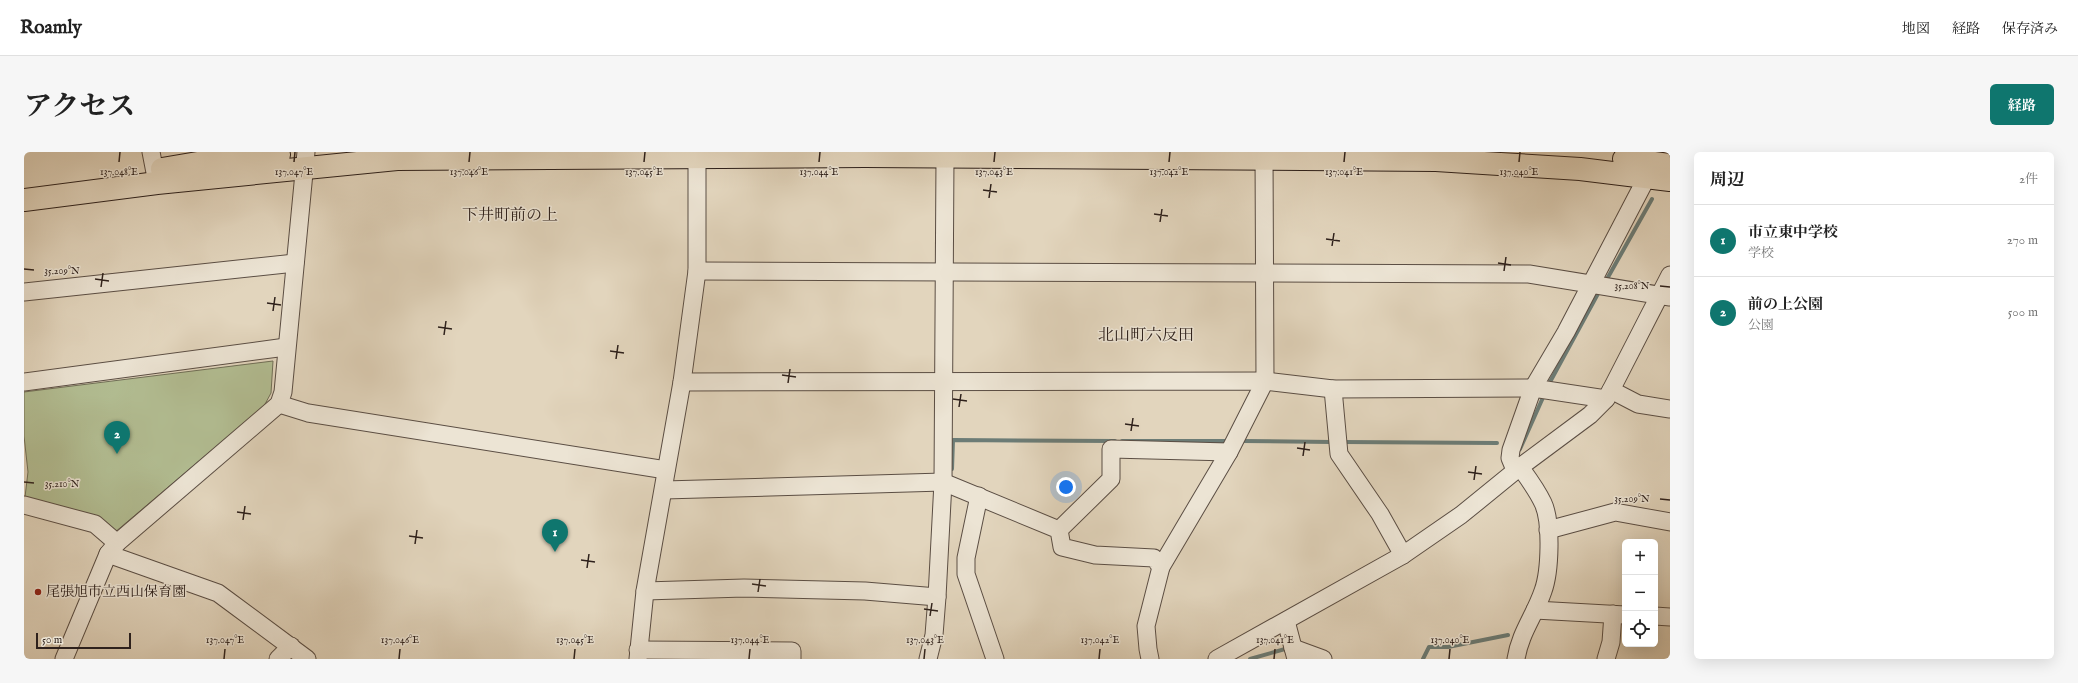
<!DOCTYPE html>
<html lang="ja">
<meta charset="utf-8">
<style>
body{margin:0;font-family:"IM FELL English","Noto Serif JP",serif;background:#f6f6f6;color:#222}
.controls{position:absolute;right:12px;bottom:12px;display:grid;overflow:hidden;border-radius:6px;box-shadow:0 4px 16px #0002}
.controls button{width:36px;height:36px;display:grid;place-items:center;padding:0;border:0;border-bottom:1px solid #e0e0e0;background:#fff;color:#222;font:20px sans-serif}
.scale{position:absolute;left:12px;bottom:10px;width:95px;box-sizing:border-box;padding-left:4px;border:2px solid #2e211c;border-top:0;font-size:11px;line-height:14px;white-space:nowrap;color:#2e211c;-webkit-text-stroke:3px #ece4d4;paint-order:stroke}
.you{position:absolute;left:1042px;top:335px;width:14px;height:14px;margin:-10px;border:3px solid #fff;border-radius:50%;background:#1a73e8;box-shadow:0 0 0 6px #1a73e833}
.badge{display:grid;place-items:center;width:26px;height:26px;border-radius:50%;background:#0f766e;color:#fff;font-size:13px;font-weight:700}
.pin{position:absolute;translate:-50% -33px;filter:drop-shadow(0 1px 2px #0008)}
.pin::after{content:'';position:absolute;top:21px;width:14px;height:12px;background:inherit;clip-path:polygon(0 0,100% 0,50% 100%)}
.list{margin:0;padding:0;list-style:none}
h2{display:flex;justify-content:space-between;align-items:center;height:52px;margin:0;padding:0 16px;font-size:17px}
h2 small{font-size:13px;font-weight:400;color:#767676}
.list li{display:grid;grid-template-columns:26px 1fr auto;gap:12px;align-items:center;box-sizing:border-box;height:72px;padding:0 16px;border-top:1px solid #e0e0e0}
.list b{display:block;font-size:15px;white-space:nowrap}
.list p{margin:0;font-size:13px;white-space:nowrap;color:#767676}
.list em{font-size:13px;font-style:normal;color:#767676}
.icon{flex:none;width:22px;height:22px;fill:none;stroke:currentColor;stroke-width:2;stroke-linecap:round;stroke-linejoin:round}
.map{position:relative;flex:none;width:1646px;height:507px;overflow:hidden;border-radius:6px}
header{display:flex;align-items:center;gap:24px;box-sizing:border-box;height:56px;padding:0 20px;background:#fff;border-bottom:1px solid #e0e0e0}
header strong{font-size:19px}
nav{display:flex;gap:22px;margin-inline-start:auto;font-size:14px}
.intro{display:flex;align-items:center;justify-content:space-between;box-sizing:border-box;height:96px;padding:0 24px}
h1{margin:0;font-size:28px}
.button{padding:10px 18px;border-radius:6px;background:#0f766e;color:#fff;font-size:14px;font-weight:700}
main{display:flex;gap:24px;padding:0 24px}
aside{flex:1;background:#fff;border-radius:6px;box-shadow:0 4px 16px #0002}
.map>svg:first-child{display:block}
.green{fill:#b2bd92;stroke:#706f57}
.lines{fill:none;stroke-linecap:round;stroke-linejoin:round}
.stream{stroke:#6c7c76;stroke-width:4}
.minor-casing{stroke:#5b4e44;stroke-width:19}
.major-casing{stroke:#2e211c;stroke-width:24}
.minor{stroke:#ece4d4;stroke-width:17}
.major{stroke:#e2d5bd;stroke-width:22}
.ticks{fill:none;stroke:#2e211c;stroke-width:1.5}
.poi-dot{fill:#8f2418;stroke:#ece4d4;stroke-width:1.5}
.labels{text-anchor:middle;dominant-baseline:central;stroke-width:3;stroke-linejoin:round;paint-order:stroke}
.poi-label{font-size:14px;fill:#2e211c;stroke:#ece4d4;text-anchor:start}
.quarter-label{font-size:16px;fill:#2e211c;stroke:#ece4d4}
.ticks-label{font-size:10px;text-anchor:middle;fill:#2e211c;stroke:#ece4d4;stroke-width:3;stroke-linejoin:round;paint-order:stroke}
</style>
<header>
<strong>Roamly</strong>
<nav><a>地図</a><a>経路</a><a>保存済み</a></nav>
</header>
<div class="intro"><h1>アクセス</h1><a class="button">経路</a></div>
<main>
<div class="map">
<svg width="1646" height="507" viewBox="0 0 1646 507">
<rect width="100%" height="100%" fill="#e2d5bd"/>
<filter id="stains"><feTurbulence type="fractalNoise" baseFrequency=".005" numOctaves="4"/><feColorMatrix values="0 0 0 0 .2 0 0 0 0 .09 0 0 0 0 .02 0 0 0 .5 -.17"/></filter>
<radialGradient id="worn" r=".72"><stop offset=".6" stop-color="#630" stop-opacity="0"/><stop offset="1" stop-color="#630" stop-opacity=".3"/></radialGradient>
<path class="green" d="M249 209 247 241 240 254 90 381 1 345 4 320 0 284V240Z"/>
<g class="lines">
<g class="stream">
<path d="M1583 127 1628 47"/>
<path d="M1526 230 1576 138"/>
<path d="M1098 289H1204"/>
<path d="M1218 289 1307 290"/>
<path d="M1319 290 1473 291"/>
<path d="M1496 297 1521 241"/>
<path d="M928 317 929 288 1091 289"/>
<path d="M1226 507 1261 497"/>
<path d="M1399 507 1405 495H1424L1484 483"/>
</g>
<g class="minor-casing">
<g id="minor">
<path d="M127 0 133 31"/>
<path d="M673 119 1505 122 1646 145"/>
<path d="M0 140 271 111"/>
<path d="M0 230 262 195"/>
<path d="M658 230 1241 229 1309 237 1509 236 1582 247"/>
<path d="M1309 237 1315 302 1356 362 1379 403"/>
<path d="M1587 238 1614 252 1646 257"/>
<path d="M255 252 284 261 642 318"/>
<path d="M1491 318 1486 306 1487 298 1509 236 1542 180 1623 25"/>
<path d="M640 338 919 330 1035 378 1038 395 1071 403 1130 406 1137 415"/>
<path d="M955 344 942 406V422L971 507"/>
<path d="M0 353 71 372 93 391"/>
<path d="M1035 378 1087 327V297L1205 300"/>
<path d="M1524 378 1591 360 1646 370"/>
<path d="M84 402 194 441 283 507"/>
<path d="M621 439 720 436 841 439 913 445"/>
<path d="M1511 458 1601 463"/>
<path d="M1631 464 1646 465"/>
<path d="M1262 469 1272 507"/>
<path d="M1269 496 1299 507"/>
<path d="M614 498 768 499V507"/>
<path d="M40 507 84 402 93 391 255 252 259 240 282 0"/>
<path d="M254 507 267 494"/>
<path d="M614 507 621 439 658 230 673 119V0"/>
<path d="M904 507 910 483 913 445 919 330 921 5"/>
<path d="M1126 507 1124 497 1122 474 1137 415 1205 300 1241 229 1240 0"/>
<path d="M1193 507 1379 403 1437 363 1496 315 1566 263 1582 247 1587 238 1646 123"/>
<path d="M1492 507C1496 481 1511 463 1519 439 1526 420 1528 370 1519 351 1513 338 1504 326 1496 315"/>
<path d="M1582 507 1587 490 1589 462"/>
</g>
</g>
<g class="major-casing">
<g id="major">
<path d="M1600 7 1646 13"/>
<path d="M138 17 180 10 255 3"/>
<path d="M0 48 133 31 373 7 841 4 1412 8 1556 17 1646 28"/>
</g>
</g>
<use href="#minor" class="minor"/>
<use href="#major" class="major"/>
</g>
<path class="ticks" d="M95 10 96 0M270 10 271 0M445 10 446 0M620 10 621 0M795 10 796 0M970 10 971 0M1145 10 1146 0M1320 10 1321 0M1495 10 1496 0M959 38 973 40M965 46 967 32M1130 62 1144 64M1136 70 1138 57M1302 87 1316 89M1308 94 1310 81M1474 111 1487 113M0 117 10 118M1480 119 1482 105M71 127 85 129M1636 134 1646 135M77 135 79 121M243 151 257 153M249 159 251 145M414 175 428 177M420 183 422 169M586 199 600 201M592 207 594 193M758 223 772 225M764 231 766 217M929 247 943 249M935 255 937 242M1101 272 1115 274M1107 279 1109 266M1273 296 1286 298M1279 304 1281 290M1444 320 1458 322M1450 328 1452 314M0 330 10 331M1636 347 1646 348M213 360 227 362M219 368 221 354M385 384 399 386M391 392 393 378M557 408 571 410M563 416 565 402M728 432 742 434M734 440 736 427M900 457 914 459M906 464 908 451M200 507 201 497M375 507 376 497M550 507 551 497M725 507 726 497M900 507 901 497M1075 507 1076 497M1250 507 1251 497M1425 507 1426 497"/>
<circle class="poi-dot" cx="14" cy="440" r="4"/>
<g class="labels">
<g class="poi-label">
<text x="22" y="440">尾張旭市立西山保育園</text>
</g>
<g class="quarter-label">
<text x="486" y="64">下井町前の上</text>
<text x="1122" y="184">北山町六反田</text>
</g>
</g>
<g class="ticks-label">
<text x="95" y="23">137.048°E</text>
<text x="270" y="23">137.047°E</text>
<text x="445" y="23">137.046°E</text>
<text x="620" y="23">137.045°E</text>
<text x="795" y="23">137.044°E</text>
<text x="970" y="23">137.043°E</text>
<text x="1145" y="23">137.042°E</text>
<text x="1320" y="23">137.041°E</text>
<text x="1495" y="23">137.040°E</text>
<text x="38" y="122">35.209°N</text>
<text x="1608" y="137">35.208°N</text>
<text x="38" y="335">35.210°N</text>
<text x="1608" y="350">35.209°N</text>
<text x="201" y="491">137.047°E</text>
<text x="376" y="491">137.046°E</text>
<text x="551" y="491">137.045°E</text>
<text x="726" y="491">137.044°E</text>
<text x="901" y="491">137.043°E</text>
<text x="1076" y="491">137.042°E</text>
<text x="1251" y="491">137.041°E</text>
<text x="1426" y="491">137.040°E</text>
</g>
<rect width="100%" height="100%" filter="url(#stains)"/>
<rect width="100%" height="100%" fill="url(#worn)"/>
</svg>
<div class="controls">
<button>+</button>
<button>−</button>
<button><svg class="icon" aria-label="locate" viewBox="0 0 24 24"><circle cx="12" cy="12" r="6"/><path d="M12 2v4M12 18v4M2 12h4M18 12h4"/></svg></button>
</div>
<div class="scale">50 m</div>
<div class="you"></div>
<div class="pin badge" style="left:531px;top:400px">1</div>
<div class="pin badge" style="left:93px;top:302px">2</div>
</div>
<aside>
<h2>周辺<small>2件</small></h2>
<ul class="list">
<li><span class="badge">1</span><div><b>市立東中学校</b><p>学校</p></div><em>270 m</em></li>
<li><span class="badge">2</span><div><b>前の上公園</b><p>公園</p></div><em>500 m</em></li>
</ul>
</aside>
</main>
